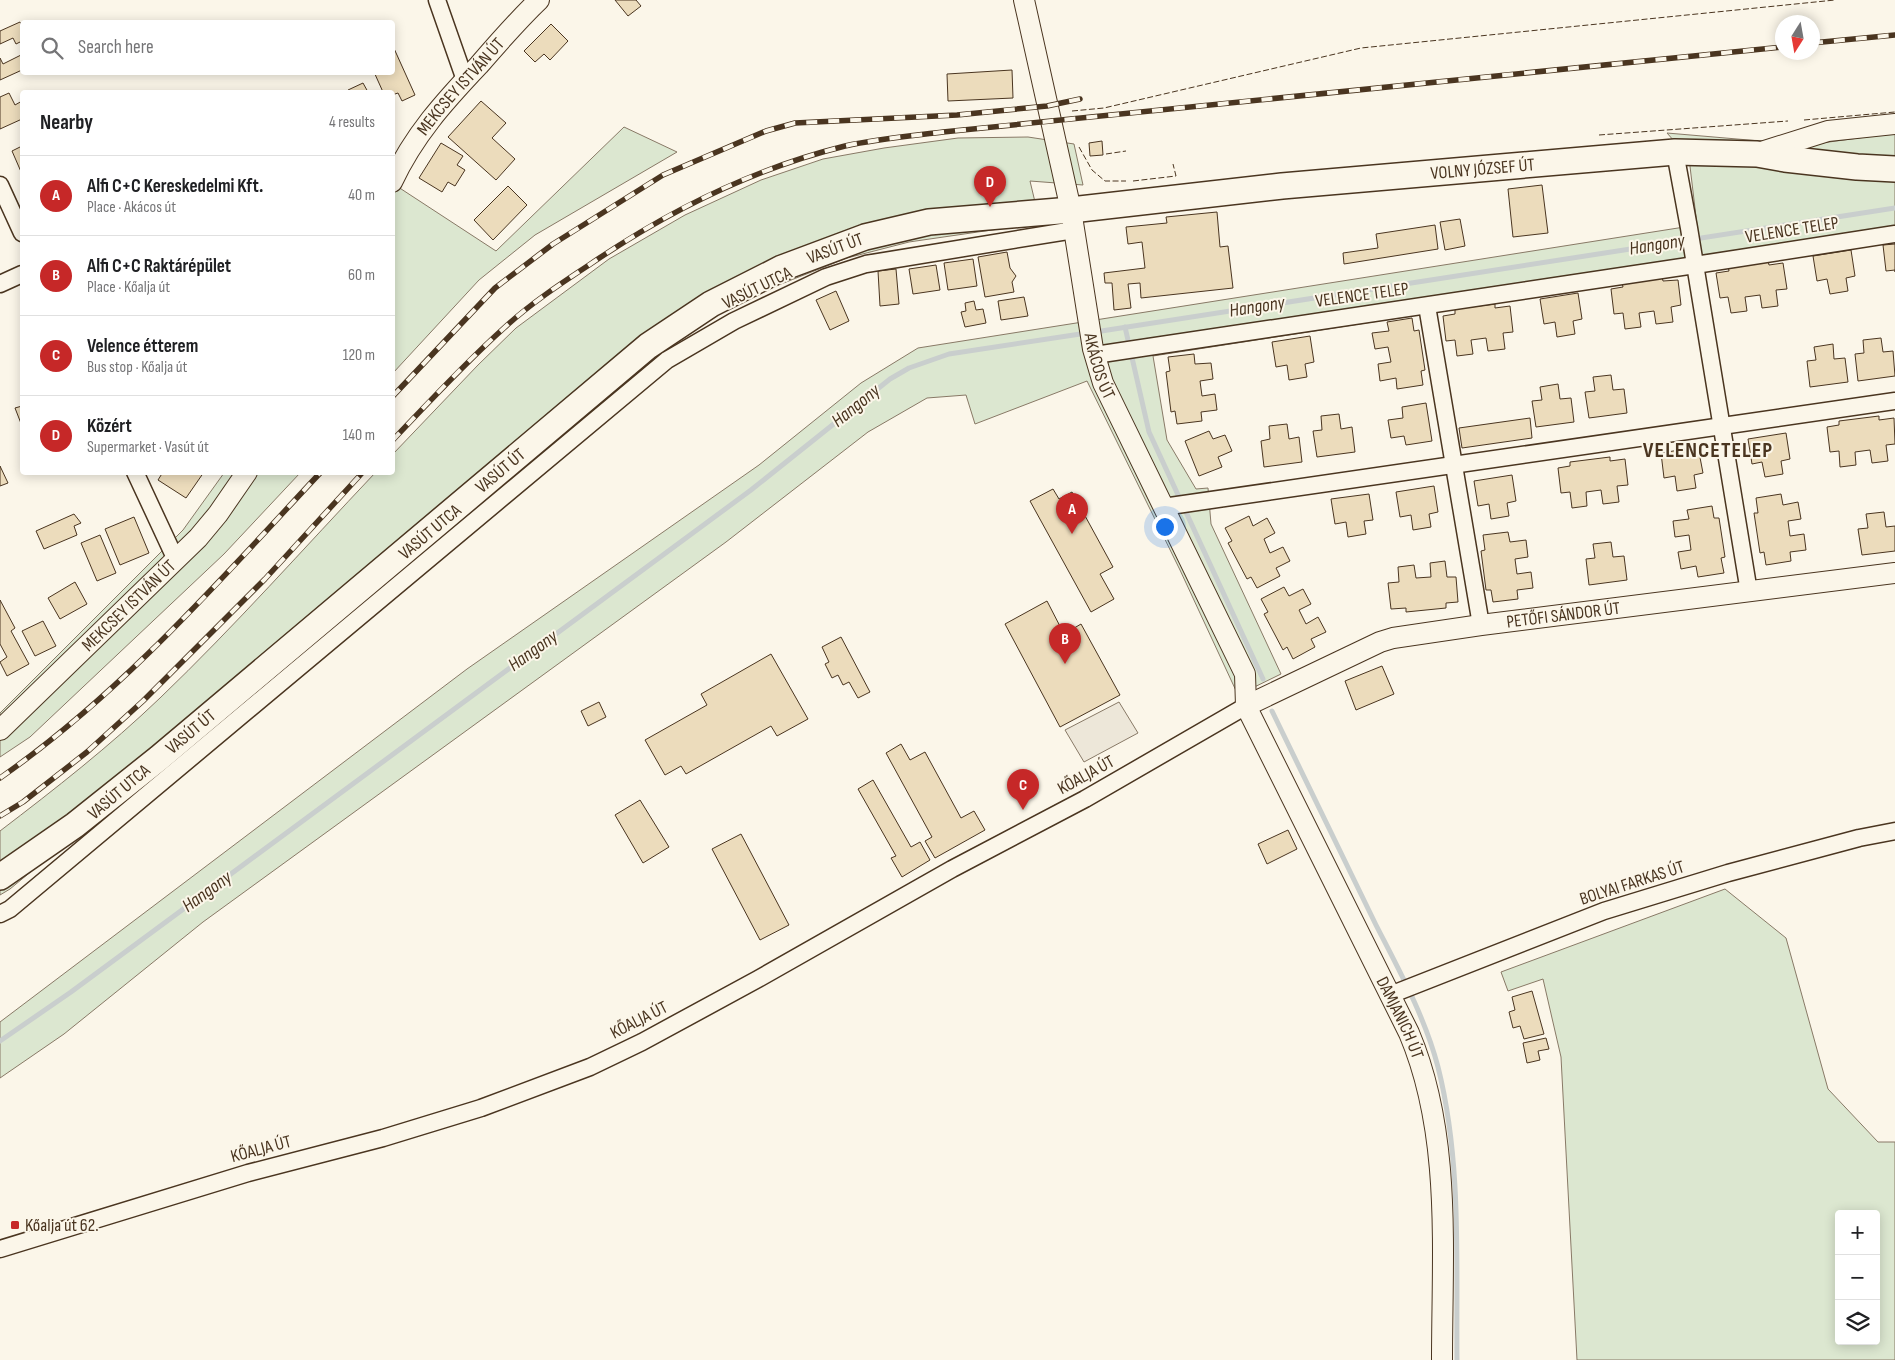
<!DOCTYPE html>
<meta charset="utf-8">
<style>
body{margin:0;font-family:"Sofia Sans Condensed",sans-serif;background:#f6f6f6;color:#202124}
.controls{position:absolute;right:15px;bottom:15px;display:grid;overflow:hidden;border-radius:5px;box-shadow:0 2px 12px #0003}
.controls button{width:45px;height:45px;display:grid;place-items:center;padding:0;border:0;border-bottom:1px solid #e0e0e0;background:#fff;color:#202124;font:25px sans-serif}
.compass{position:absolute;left:1775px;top:15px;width:45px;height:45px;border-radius:50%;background:#fff;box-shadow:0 2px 12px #0003;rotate:191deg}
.you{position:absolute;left:1164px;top:526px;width:18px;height:18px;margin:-12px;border:4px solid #fff;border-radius:50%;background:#1a73e8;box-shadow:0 0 0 8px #1a73e833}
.badge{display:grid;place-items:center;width:32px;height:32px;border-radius:50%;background:#c62828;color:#fff;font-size:16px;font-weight:700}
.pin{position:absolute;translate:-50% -41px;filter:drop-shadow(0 1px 2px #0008)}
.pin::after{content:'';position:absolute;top:26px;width:18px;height:15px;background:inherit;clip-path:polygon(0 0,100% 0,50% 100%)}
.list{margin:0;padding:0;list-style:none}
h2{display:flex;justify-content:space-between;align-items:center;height:65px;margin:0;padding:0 20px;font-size:21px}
h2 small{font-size:16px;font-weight:400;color:#757577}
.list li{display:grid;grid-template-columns:32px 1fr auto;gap:15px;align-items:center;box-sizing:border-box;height:80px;padding:0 20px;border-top:1px solid #e0e0e0}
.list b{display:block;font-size:19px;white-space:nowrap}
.list p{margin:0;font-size:16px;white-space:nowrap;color:#757577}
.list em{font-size:16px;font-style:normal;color:#757577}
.icon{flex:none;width:28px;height:28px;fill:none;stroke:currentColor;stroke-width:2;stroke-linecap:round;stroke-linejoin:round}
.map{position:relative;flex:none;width:1895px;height:1360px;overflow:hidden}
.search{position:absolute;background:#fff;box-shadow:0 2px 12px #0003;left:20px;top:20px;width:375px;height:55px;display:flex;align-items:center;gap:12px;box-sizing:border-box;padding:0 18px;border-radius:5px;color:#757577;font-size:19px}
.panel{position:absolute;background:#fff;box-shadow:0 2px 12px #0003;left:20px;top:90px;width:375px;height:385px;border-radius:5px}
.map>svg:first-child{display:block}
.green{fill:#dce7d0;stroke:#887966;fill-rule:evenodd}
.parking{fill:#ede7d9;stroke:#887966}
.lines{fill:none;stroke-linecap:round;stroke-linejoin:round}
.stream{stroke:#c9cecd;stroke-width:5}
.building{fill:#ecdcbc;stroke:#4a3520}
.minor-casing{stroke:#4a3520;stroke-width:19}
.tertiary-casing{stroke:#4a3520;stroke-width:22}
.primary-casing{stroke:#4a3520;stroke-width:28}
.minor{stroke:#fbf6e9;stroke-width:16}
.tertiary{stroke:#fbf6e9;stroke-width:20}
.primary{stroke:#fbf6e9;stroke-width:25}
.rail-casing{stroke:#4a3520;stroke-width:5.5}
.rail{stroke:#fbf6e9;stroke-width:4;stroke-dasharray:11;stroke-linecap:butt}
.fence{stroke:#4a3520;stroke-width:1;stroke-dasharray:6 2.5;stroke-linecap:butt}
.poi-dot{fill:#c62828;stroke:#fbf6e9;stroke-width:2}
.labels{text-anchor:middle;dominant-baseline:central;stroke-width:4;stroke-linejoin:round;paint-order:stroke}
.street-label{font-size:18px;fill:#4a3520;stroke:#fbf6e9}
.poi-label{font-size:18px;fill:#4a3520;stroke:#fbf6e9;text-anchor:start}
.water-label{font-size:19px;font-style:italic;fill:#4a3520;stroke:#fbf6e9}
.district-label{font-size:22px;font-weight:bold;letter-spacing:1px;fill:#4a3520;stroke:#fbf6e9}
</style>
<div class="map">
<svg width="1895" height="1360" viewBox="0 0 1895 1360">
<rect width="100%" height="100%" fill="#fbf6e9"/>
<g class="green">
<path d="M624 127 677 152 535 235 479 280 393 373 392 183 496 251Z"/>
<path d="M1667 133 1807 145 1895 133V241L1153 356 1167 440 1196 489 1208 488 1211 524 1281 674 1238 695 1180 570 1087 381 975 424 966 395 927 398 868 432 726 542 203 922 64 1034 0 1078V1022L467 669 759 465 861 383 918 348 1697 225 1689 158Z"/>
<path d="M1028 137 1074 144 1083 185 1030 181 1040 223 909 242 847 258 738 301 667 343 10 889 0 895V831C55 789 110 746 160 698 235 626 304 548 375 473L392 472 393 454 478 365 516 328 609 259 685 215 761 180 823 159 884 148 958 138Z"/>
<path d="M224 473H300L224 554 30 737 0 757V713L183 530Z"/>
<path d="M1725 889 1786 938 1828 1089 1878 1142H1895V1360H1577L1561 1057 1543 979 1508 991 1501 972ZM1839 1214H1876V1341H1839Z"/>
</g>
<path class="parking" d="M1119 702 1138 733 1084 762 1065 730Z"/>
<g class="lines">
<g class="stream">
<path d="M1125 327 1149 432 1263 679"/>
<path d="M1095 332 1895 208"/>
<path d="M1272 711C1306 782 1341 853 1376 925 1399 970 1425 1017 1438 1067 1462 1162 1456 1262 1457 1360"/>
<path d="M0 1041 71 992 751 490 890 379 909 368 949 354 1087 333"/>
</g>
</g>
<g class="building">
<path d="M615 0H636L641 6 628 16Z"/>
<path d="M20 22 22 26V41L16 44 13 38 0 44V31Z"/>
<path d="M551 24 568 41 550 60 544 54 535 62 524 51Z"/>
<path d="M392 44 415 95 402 101 398 93 392 95V92H383L374 72H392Z"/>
<path d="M21 55 22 59V70L0 80V58L3 64Z"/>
<path d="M1012 70 1013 98 948 101 947 74Z"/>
<path d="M363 83 368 92H349L348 90Z"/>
<path d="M9 93 15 105 22 101V119L0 129V97Z"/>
<path d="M481 101 506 123 492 138 515 159 496 180 448 137Z"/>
<path d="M1102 141 1103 155 1090 156 1089 143Z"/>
<path d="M441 143 463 156 457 165 465 170 455 186 448 182 442 192 419 178Z"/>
<path d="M22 146V174L12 151Z"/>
<path d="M1542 185 1548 233 1513 237 1508 189Z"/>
<path d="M508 186 527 205 493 240 474 220Z"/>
<path d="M1217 212 1220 247 1228 246 1233 288 1141 298 1140 283 1128 284 1131 308 1114 310 1112 283H1105L1104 273 1145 268 1142 242 1128 244 1126 227 1167 223 1166 217Z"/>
<path d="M1460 219 1465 246 1445 250 1440 222Z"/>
<path d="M1435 225 1438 249 1344 264 1343 253 1378 248 1376 234Z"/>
<path d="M1895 239V272V270L1886 271 1883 245 1895 244Z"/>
<path d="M1851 250 1855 276 1846 278 1848 291 1830 294 1827 279 1817 281 1813 256Z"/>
<path d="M1007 252 1010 268 1016 276 1012 282 1014 292 985 297 978 257Z"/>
<path d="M973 259 977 286 948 290 944 263Z"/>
<path d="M1768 261 1769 265 1783 263 1787 289 1776 290 1778 306 1762 308 1760 295 1745 297 1747 311 1731 313 1728 297 1720 298 1716 273 1729 271 1728 266Z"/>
<path d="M936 265 940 290 913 294 909 269Z"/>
<path d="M896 269 899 304 880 306 878 271Z"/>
<path d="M1662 277 1663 281 1678 280 1681 305 1671 307 1673 322 1656 324 1654 311 1639 313 1641 327 1625 329 1623 313 1614 314 1611 289 1623 287 1622 283Z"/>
<path d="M836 291 849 321 830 330 816 300Z"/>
<path d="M1578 293 1582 319 1573 321 1575 334 1557 337 1555 322 1544 324 1540 299Z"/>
<path d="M1024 297 1028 316 1001 320 998 301Z"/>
<path d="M974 301 976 310 983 309 986 323 965 327 961 312 966 311 965 303Z"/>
<path d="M1495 304V308L1510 306 1513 332 1503 333 1505 349 1488 351 1486 338 1471 340 1473 354 1457 356 1455 340 1446 341 1443 316 1455 314V309Z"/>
<path d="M1412 318 1414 331 1419 330 1425 370 1421 371 1423 385 1397 389 1396 378 1380 381 1378 364 1391 362 1388 347 1375 349 1372 333 1389 331 1387 322Z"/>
<path d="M1310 336 1314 362 1305 364 1307 377 1289 380 1287 365 1276 367 1272 342Z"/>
<path d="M1881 338 1883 352 1893 351 1895 376 1858 381 1855 354 1864 353 1863 340Z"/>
<path d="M1833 344 1834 359 1845 358 1848 382 1810 387 1807 361 1816 360 1814 347Z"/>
<path d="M1194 354 1195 364 1211 363 1213 379 1200 381 1202 396 1215 394 1217 410 1201 412 1202 421 1177 424 1175 411 1171 412 1166 372 1170 371 1168 357Z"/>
<path d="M1611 375 1613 390 1624 389 1627 413 1589 418 1585 392 1595 391 1593 377Z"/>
<path d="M1558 384 1560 399 1571 398 1574 422 1536 427 1532 401 1542 400 1540 387Z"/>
<path d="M1426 403 1432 441 1406 445 1404 436 1391 438 1388 420 1403 418 1402 407Z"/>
<path d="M22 406V426L15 408Z"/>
<path d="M1339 414 1341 429 1352 427 1355 452 1317 457 1313 431 1322 430 1321 416Z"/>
<path d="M1879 416V420L1894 418 1895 444 1886 445 1888 461 1872 463 1870 450 1855 452 1856 465 1840 467 1839 451 1830 452 1827 427 1839 425V421Z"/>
<path d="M1530 418 1532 438 1462 448 1459 428Z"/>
<path d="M1287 424 1289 439 1299 437 1302 462 1264 467 1261 441 1270 439 1269 426Z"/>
<path d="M1209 431 1213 439 1225 435 1232 451 1218 457 1222 467 1199 476 1185 441Z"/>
<path d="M1786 433 1790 459 1781 461 1783 474 1765 477 1762 462 1752 464 1748 439Z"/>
<path d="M1698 447 1703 473 1694 475 1696 488 1677 491 1675 476 1664 478 1661 453Z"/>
<path d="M1610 457V461L1625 459 1628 485 1617 486 1619 502 1603 504 1601 490 1586 492 1587 506 1572 508 1570 492 1561 493 1558 468 1570 466V462Z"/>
<path d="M0 466 8 483 0 486Z"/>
<path d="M163 472H204L186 498 158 480Z"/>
<path d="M1512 475 1516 501 1507 503 1509 516 1491 519 1489 504 1478 506 1474 481Z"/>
<path d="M1434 486 1438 512 1429 514 1431 527 1413 530 1411 515 1400 517 1396 492Z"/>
<path d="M1053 489 1059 499 1072 492 1113 567 1100 574 1114 599 1091 612 1030 501Z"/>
<path d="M1369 494 1373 520 1364 521 1366 534 1348 537 1346 522 1335 524 1331 499Z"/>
<path d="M1781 494 1783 505 1798 502 1801 519 1788 521 1790 536 1804 534 1806 550 1790 552 1791 561 1766 565 1764 552 1760 553 1754 513H1758L1756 498Z"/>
<path d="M1712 506 1714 518H1719L1725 557 1721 558 1724 573 1698 577 1696 566 1681 569 1678 552 1691 550 1689 535 1675 537 1673 521 1689 519 1687 510Z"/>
<path d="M1884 512 1886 527 1895 526V551L1862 555 1858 529 1868 528 1866 514Z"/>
<path d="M74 514 81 523 74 526 77 535 44 549 36 531Z"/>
<path d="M1249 516 1253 526 1267 518 1275 533 1264 539 1270 553 1283 547 1290 561 1276 568 1280 576 1257 588 1251 577 1247 579 1228 543 1232 541 1225 528Z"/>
<path d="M134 517 149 553 120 565 105 529Z"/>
<path d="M1508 532 1510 542 1526 540 1528 557 1515 559 1517 574 1531 572 1533 588 1517 590 1518 599 1493 602 1491 590H1486L1481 551 1485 550 1483 535Z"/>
<path d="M100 535 116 573 97 581 81 543Z"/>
<path d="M1611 542 1613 557 1624 556 1627 580 1589 585 1586 559 1595 558 1593 544Z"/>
<path d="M1445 561 1447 577H1456L1458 602 1446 603V608L1406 612V608L1391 609 1388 583 1399 582 1398 567 1414 565 1416 578 1431 577 1430 563Z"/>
<path d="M75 582 87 604 60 619 48 598Z"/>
<path d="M1284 587 1289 596 1303 589 1311 604 1299 610 1306 624 1318 617 1326 632 1311 639 1315 647 1293 659 1287 647 1283 650 1264 614 1268 612 1261 599Z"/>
<path d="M0 600 15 628 11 631 29 664 7 676 0 662 7 657 0 644Z"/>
<path d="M1047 601 1064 634 1081 624 1120 695 1060 727 1005 624Z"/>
<path d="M43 621 56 646 35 656 22 631Z"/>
<path d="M841 637 870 692 858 698 849 682 843 685 838 675 832 678 825 664 829 662 822 647Z"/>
<path d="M771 654 808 719 777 736 771 726 686 774 681 766 665 775 645 740 707 705 701 694Z"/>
<path d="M1382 666 1394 694 1356 710 1345 681Z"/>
<path d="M599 702 606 717 588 726 581 711Z"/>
<path d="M901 744 910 760 925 752 961 818 974 811 985 830 935 858 925 841 932 837 886 753Z"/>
<path d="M873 780 911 847 920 842 930 860 902 877 891 858 896 856 858 789Z"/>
<path d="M640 800 669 847 643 863 615 815Z"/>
<path d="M1288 830 1297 849 1267 864 1258 844Z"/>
<path d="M741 834 789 925 760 940 712 849Z"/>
<path d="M1532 991 1544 1034 1524 1039 1520 1026 1513 1028 1509 1012 1515 1010 1512 997Z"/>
<path d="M1546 1038 1549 1049 1538 1051 1540 1060 1527 1063 1523 1043Z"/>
</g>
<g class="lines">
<g class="minor-casing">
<g id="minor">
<path d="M437 0 465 80"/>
<path d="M1675 152 1689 228 1749 592"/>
<path d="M0 185 22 233"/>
<path d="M0 284 22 274"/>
<path d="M1427 306 1481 625"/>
<path d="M1095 355 1695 265 1895 234"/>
<path d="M135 472 176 560"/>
<path d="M1163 507 1895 401"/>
<path d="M0 914 10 909 667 360 734 321 826 277 866 264 1074 230"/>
<path d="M1390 995 1604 911 1728 873 1859 838 1895 831"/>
<path d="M0 1249 248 1173 383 1138 481 1108 590 1067 642 1042 758 979 952 869 1085 799 1246 706"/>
</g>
</g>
<g class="tertiary-casing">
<g id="tertiary">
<path id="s1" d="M1024 0 1071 210 1093 349 1103 383 1245 674 1246 706 1409 1033C1452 1134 1442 1252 1442 1360"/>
<path d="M1758 153 1828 131 1895 124"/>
<path id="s2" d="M392 182C414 135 444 102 479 65 498 43 518 20 539 0"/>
<path id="s3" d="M1246 706 1380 642 1393 638 1481 625 1895 573"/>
<path id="s4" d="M0 730 198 538 218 514 247 472"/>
</g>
</g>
<g class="primary-casing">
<g id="primary">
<path id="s5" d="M0 877 75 825 159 758 648 346 711 304 782 268 865 237 929 222 1071 210 1282 186 1675 152 1757 154 1785 159 1857 167 1895 169"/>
</g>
</g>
<use href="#minor" class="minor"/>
<use href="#tertiary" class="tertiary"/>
<use href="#primary" class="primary"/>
<g class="rail-casing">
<g id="rail">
<path d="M1812 43 1895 35"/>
<path d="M392 397 495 288 553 244 663 175 766 131 795 123 957 115 1047 106 1080 99"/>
<path d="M392 441C429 402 465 363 504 328 530 304 560 284 589 265 668 211 752 169 845 146 877 139 910 136 943 132L1782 47"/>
<path d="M0 778C122 693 220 580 321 472"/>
<path d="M0 816 23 802 87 752 143 701 265 579 363 472"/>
</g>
</g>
<use href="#rail" class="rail"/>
<g class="fence">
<path d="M1072 111 1104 108 1361 48 1835 0"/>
<path d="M1804 120 1895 112"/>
<path d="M1599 135 1788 121"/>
<path d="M1079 147 1092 170 1105 181H1126"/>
<path d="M1106 154 1126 151"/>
<path d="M1133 181 1176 176 1173 164"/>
</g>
</g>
<rect class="poi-dot" x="10" y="1220" width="10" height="10" rx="2.5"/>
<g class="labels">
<g class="street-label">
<text stroke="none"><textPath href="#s2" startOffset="118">MEKCSEY ISTVÁN ÚT</textPath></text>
<text stroke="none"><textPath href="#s5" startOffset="1704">VOLNY JÓZSEF ÚT</textPath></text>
<text transform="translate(1792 230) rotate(-9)">VELENCE TELEP</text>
<text stroke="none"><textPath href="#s5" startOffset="1050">VASÚT ÚT</textPath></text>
<text transform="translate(757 288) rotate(-26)">VASÚT UTCA</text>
<text transform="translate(1362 295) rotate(-8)">VELENCE TELEP</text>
<text stroke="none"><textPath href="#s1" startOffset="374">AKÁCOS ÚT</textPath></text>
<text stroke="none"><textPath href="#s5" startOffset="645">VASÚT ÚT</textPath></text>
<text transform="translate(430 532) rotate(-40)">VASÚT UTCA</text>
<text stroke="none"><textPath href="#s4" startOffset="179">MEKCSEY ISTVÁN ÚT</textPath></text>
<text stroke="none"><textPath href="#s3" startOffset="334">PETŐFI SÁNDOR ÚT</textPath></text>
<text stroke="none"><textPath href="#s5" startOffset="240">VASÚT ÚT</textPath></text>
<text transform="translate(1086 775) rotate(-29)">KŐALJA ÚT</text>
<text transform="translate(119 792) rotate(-40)">VASÚT UTCA</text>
<text transform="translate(1632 883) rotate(-18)">BOLYAI FARKAS ÚT</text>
<text stroke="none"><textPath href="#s1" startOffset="1095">DAMJANICH ÚT</textPath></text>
<text transform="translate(639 1020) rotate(-27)">KŐALJA ÚT</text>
<text transform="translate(261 1149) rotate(-15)">KŐALJA ÚT</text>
</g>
<g class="poi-label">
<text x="25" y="1225">Kőalja út 62.</text>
</g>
<g class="water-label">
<text transform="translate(1657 245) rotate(-9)">Hangony</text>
<text transform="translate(1257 307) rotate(-9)">Hangony</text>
<text transform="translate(856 406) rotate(-39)">Hangony</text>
<text transform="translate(533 651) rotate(-36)">Hangony</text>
<text transform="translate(207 892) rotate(-36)">Hangony</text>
</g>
<g class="district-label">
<text x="1708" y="450">VELENCETELEP</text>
</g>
</g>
</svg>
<div class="controls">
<button>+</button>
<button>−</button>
<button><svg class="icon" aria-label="layers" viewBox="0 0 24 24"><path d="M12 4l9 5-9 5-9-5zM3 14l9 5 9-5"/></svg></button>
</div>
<svg class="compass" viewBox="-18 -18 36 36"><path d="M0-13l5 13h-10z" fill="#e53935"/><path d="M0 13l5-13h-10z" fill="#757577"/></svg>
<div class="you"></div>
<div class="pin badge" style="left:1072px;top:534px">A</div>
<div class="pin badge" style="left:1065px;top:664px">B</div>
<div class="pin badge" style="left:1023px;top:810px">C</div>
<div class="pin badge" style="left:990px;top:207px">D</div>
<div class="search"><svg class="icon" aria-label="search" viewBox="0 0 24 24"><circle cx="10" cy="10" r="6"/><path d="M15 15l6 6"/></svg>Search here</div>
<section class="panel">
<h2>Nearby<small>4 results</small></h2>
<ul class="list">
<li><span class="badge">A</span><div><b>Alfi C+C Kereskedelmi Kft.</b><p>Place · Akácos út</p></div><em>40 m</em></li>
<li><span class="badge">B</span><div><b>Alfi C+C Raktárépület</b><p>Place · Kőalja út</p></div><em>60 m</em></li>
<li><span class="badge">C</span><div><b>Velence étterem</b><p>Bus stop · Kőalja út</p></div><em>120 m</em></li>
<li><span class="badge">D</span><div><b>Közért</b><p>Supermarket · Vasút út</p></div><em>140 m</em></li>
</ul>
</section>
</div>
